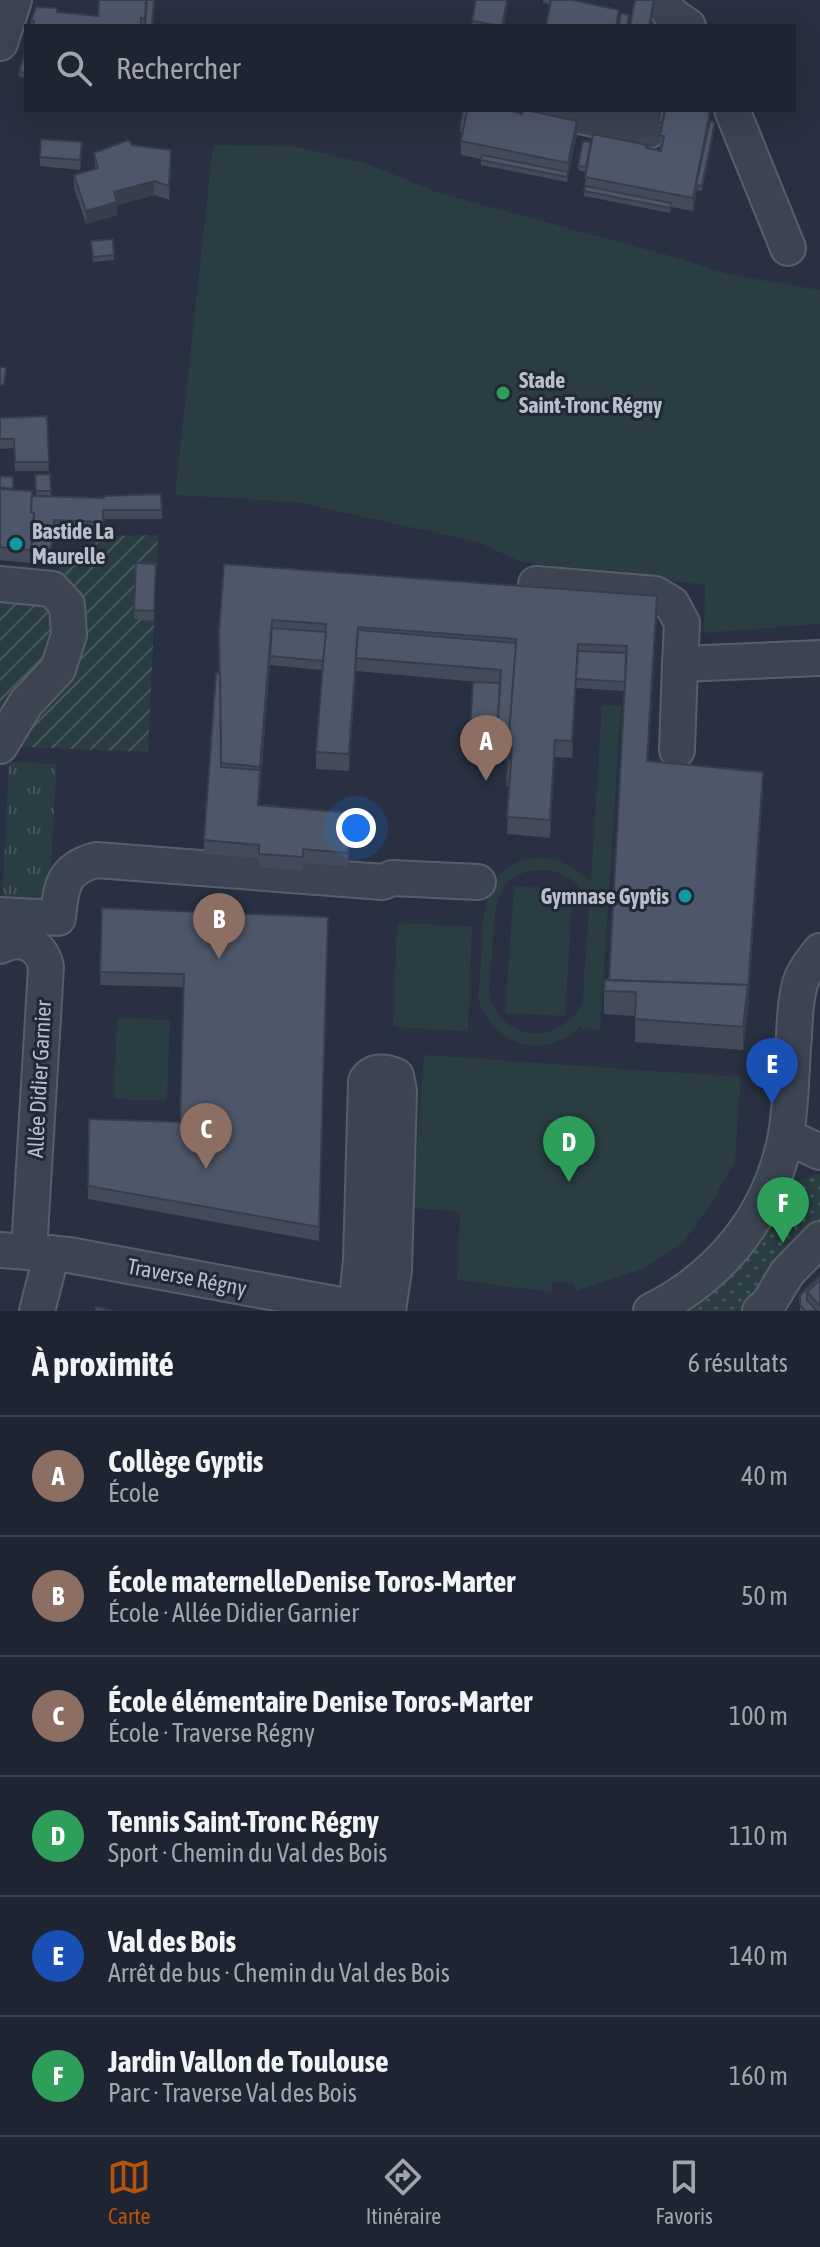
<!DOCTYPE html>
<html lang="fr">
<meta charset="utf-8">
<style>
body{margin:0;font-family:"Asap Condensed",sans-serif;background:#2b303d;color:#f1f3f6}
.you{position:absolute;left:356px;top:828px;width:28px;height:28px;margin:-20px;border:6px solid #fff;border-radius:50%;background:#1a73e8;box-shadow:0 0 0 12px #1a73e833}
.badge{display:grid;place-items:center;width:52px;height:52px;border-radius:50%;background:#b45309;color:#fff;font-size:26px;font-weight:700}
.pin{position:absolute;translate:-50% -66px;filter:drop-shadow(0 2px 4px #0008)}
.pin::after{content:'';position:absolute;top:42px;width:28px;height:24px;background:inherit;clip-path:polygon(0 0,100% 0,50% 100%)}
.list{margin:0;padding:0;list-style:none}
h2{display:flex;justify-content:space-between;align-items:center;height:104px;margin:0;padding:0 32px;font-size:34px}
h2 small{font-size:26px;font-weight:400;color:#a1a4ab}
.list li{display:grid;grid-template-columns:52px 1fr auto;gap:24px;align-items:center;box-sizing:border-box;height:120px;padding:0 32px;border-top:2px solid #3c414d}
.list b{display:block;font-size:30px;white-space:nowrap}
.list p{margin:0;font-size:26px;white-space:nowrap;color:#a1a4ab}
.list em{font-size:26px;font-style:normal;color:#a1a4ab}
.icon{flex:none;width:44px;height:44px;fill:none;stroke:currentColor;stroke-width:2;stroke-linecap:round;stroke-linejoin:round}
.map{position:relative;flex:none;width:820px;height:1311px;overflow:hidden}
.search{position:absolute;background:#1e2431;box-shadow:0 8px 32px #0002;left:24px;right:24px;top:24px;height:88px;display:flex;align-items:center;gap:20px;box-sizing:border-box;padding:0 28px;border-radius:0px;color:#a1a4ab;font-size:30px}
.sheet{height:824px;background:#1e2431}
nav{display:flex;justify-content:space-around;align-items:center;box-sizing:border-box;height:112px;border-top:2px solid #3c414d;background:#1e2431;font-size:22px;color:#a1a4ab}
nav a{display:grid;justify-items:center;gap:4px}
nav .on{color:#b45309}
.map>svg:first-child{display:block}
.grass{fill:url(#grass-tufts)}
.park{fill:url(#park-dots)}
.garden{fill:url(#garden-furrows)}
.pitch{fill:#2a3d42;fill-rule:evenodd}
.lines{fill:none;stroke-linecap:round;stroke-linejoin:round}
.minor-casing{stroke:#575e6b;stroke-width:38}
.minor{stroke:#3c4351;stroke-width:34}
.wall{fill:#434b5b}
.shaded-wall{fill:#373d4a}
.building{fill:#4e576a;stroke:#373d4a;stroke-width:2}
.leisure-dot{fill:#2e9e5b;stroke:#212836;stroke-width:3}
.culture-dot{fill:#0f9aa8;stroke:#212836;stroke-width:3}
.labels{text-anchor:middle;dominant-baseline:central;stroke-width:6;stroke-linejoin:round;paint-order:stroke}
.poi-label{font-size:22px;font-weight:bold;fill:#b9becb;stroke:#212836;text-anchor:start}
.street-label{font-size:22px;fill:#b9becb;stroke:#212836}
</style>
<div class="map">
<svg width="820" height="1311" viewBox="0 0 820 1311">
<defs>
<pattern id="grass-tufts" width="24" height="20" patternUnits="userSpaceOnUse" patternTransform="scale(2)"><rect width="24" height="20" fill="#2a3d42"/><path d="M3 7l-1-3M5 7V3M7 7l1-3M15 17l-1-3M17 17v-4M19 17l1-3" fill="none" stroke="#47575c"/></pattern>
<pattern id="park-dots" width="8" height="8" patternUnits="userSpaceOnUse" patternTransform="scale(2)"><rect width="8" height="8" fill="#2a3d42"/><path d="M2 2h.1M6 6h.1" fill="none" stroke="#47575c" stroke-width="1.8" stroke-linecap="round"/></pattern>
<pattern id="garden-furrows" width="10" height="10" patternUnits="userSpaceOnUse" patternTransform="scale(2)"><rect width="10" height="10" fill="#2a3d42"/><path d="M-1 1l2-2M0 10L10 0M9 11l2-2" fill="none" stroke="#47575c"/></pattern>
</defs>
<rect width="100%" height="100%" fill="#283041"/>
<path class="grass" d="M9 762 57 764 48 906 2 904Z"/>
<path class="park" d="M818 1174 820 1175V1231L753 1311H684L788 1185 796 1181Z"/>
<path class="garden" d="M158 535 148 752 0 746V595L53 600 59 567 101 536Z"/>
<g class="pitch">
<path d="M213 145 292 146 365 163 439 193 667 255 732 275 820 290V624L704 633 705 585 521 562 478 542 296 502 175 495Z"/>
<path d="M602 705 621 706 600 1030 582 1028 581 1025C547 1062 491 1046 478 998 480 979 481 961 482 942 484 906 485 867 530 859 555 855 573 866 591 881ZM548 870C568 874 584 886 589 906 588 929 586 951 584 974 584 984 585 996 581 1005 578 1013 572 1018 565 1023 535 1047 497 1028 489 993 491 974 492 955 493 936 496 896 500 869 548 870Z"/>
<path d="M514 886 573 890 565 1016 505 1013Z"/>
<path d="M397 923 472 926 468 1031 393 1027Z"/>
<path d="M117 1018 170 1020 167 1101 114 1099Z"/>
<path d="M424 1055 741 1077 735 1161 712 1202 682 1244 640 1270 576 1291 573 1283 553 1282 551 1292 457 1280 460 1212 412 1208Z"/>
</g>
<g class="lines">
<g class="minor-casing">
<g id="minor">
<path d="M664 0 670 14 688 26"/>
<path d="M0 43 14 0"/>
<path d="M552 110 648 131 652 110"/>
<path d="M732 110 788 248"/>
<path d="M0 584 52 589 67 605 69 635 58 669 26 703 0 746"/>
<path d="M536 584 655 594 672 604 682 623 680 664 820 658"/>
<path d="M677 750 680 664"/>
<path d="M0 915 58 918C61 887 62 869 96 860L383 882 392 878 478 882"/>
<path d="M0 946C21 935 41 944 46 967L29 1251"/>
<path d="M786 1136 820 1152"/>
<path d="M0 1250 69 1255 373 1311"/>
<path d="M356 1308 361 1260 366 1081C373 1070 385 1071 396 1076L399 1091 394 1270 388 1311"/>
<path d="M37 1311 52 1253"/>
<path d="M651 1311C721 1276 769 1216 785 1140 791 1110 791 1078 793 1048 795 1029 794 1007 799 988 801 975 812 961 820 951"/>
<path d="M760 1311 769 1303 787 1273 820 1239"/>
</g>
</g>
<use href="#minor" class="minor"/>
</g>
<g class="wall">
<path d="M99 0H155L153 26H31V21L57 12 98 16Z"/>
<path d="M476 0H508L504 26H472Z"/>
<path d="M543 0H572L619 20 543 3Z"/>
<path d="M26 57V78L19 77V72Z"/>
<path d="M463 110H510V111L577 134 567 182 481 165V159L461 155V141L463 133 460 132V128Z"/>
<path d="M706 110 710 121 715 127 702 191 697 190 693 211 671 207 670 213 584 196 586 172 578 170V166L647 148 661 151V149H660V136L662 127H659V122Z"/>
<path d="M132 145 171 163 169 200 154 195 117 205V215L86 224 74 188V175L95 169 94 153Z"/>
<path d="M82 151 80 170 40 166V157Z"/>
<path d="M113 239 114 260 93 262 91 241Z"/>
<path d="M47 416 49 471H15L14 448 0 449V418Z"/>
<path d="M50 474 51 496 36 495 35 475Z"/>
<path d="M0 476 13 490 32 496 104 498 161 494 162 519H103V532L54 530 50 565 0 560Z"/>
<path d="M136 563 156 564 154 621 134 619Z"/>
<path d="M224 564 657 613 648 762 763 789 748 1008 743 1050 635 1042V1016L604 1014V991L609 980 624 691 576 688 572 758 555 757 550 838 507 834 509 786H506L508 759 469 756V746L489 683 356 671V670L349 771 316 769V752L322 670 270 665V663L259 805 352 827 348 866 303 863V871L259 867V858L204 854V840L219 673Z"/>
<path d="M102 908 328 917 319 1241 88 1199 89 1119 180 1122 183 987 100 985Z"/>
<path d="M820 1276V1311H800V1295Z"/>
</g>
<g class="shaded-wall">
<path d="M507 0H508L504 26H502Z"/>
<path d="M654 0V13L651 26H649Z"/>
<path d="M710 112V126L693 211V198Z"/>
<path d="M577 121V134L568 177V163Z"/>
<path d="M715 122V127L702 191V186Z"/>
<path d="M154 181V195L117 205V215L86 224V211L114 192Z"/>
<path d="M657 596V613L647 779V761Z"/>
<path d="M272 620 270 663 258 819 260 767Z"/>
<path d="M358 627 356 670 349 771V754Z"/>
<path d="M578 644 576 688 572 758V741Z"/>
<path d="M555 740V757L550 838V820Z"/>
<path d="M512 747 510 786 508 765V748Z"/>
<path d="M763 772V789L748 1008 743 1050V1027Z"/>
<path d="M352 813V827L348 866V853Z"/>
</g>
<g class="building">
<path d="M99 0H146L145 19 141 18V26H33L34 21H31L36 7 57 8V12L98 16Z"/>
<path d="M147 0H154L152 26H145Z"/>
<path d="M476 0H507L502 26 472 21Z"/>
<path d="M551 0H572L619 10 616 26H546Z"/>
<path d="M635 0H654L649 26H630Z"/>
<path d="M621 13 629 15 627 26H619Z"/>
<path d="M24 56 26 57V73L19 72Z"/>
<path d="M463 110H467L464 128H460Z"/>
<path d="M467 110H508L522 114 523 110H526L577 121 568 163 461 141Z"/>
<path d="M660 110H665L662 123 659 122Z"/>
<path d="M665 110H702L710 112 693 198 585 177 593 134 647 145 646 148 661 151 664 136H660Z"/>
<path d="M710 121 715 122 702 186 696 185Z"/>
<path d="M41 139 82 142 80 160 40 157Z"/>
<path d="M128 140 132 145 171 150 169 186 154 181 114 192 117 202 86 211 74 175 98 168 94 153Z"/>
<path d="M583 141 591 142 586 167 578 166Z"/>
<path d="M482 155 568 172 567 177 481 160Z"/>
<path d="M585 186 671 203 670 208 584 191Z"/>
<path d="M113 239 114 255 93 257 91 241Z"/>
<path d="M0 367H6L4 385H0Z"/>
<path d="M47 416 49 462H15L14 439H0V418Z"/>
<path d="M50 474 51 491H36L35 475Z"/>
<path d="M0 476 13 477V489L0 487Z"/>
<path d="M0 489 32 491 31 512 34 513 31 550 0 547Z"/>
<path d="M161 494 162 510H103V522L54 520 50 556 31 554 34 518V513L31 512 32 496 104 498V496Z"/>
<path d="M136 563 156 564 154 611 134 610Z"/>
<path d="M224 564 657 596 647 761 763 772 748 991V985L609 980 627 646 578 644 572 741 555 740 550 820 507 817 512 747 508 748 516 639 358 627 349 754 316 752 326 624 272 620 260 767 221 763 219 631Z"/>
<path d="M272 628 326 632 323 661 270 656Z"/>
<path d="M358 630 516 643 508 745 496 744 501 670 356 658Z"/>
<path d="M578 651 626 653 625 682 576 679Z"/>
<path d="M216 673H220L221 767 260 770 258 805 352 813 348 853 303 849V857L259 854V845L204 840Z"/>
<path d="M473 682 500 683 496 748 469 746Z"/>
<path d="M508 760H511L509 782 506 781Z"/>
<path d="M102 908 328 917 319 1227 88 1186 89 1119 180 1122 184 974 100 972Z"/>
<path d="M605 980 748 985 743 1027 635 1019 636 992 604 991Z"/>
<path d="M820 1276V1280L807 1292V1300L817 1311H806L800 1305V1295Z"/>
<path d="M820 1280V1306L807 1292Z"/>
<path d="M96 1307 114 1311H95Z"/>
</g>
<circle class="leisure-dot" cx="503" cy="393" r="8"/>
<g class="culture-dot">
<circle cx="16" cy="544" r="8"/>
<circle cx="685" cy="896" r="8"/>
</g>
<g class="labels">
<g class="poi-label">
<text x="519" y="380">Stade<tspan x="519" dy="25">Saint-Tronc Régny</tspan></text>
<text x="32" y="531">Bastide La<tspan x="32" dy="25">Maurelle</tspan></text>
<text x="669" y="896" text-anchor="end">Gymnase Gyptis</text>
</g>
<g class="street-label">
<text transform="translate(39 1079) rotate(-87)">Allée Didier Garnier</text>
<text transform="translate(187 1277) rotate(11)">Traverse Régny</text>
</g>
</g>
</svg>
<div class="you"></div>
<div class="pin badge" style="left:486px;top:781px;background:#8d6e63">A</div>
<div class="pin badge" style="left:219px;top:959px;background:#8d6e63">B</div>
<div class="pin badge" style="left:206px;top:1169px;background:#8d6e63">C</div>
<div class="pin badge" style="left:569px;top:1182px;background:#2e9e5b">D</div>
<div class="pin badge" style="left:772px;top:1104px;background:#1a4fb4">E</div>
<div class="pin badge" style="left:783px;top:1243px;background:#2e9e5b">F</div>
<div class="search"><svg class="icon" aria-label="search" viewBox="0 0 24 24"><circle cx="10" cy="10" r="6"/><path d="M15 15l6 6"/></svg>Rechercher</div>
</div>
<section class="sheet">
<h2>À proximité<small>6 résultats</small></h2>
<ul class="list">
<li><span class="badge" style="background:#8d6e63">A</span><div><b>Collège Gyptis</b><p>École</p></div><em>40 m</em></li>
<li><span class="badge" style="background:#8d6e63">B</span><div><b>École maternelleDenise Toros-Marter</b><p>École · Allée Didier Garnier</p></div><em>50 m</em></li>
<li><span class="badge" style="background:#8d6e63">C</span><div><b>École élémentaire Denise Toros-Marter</b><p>École · Traverse Régny</p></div><em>100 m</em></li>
<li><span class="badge" style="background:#2e9e5b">D</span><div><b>Tennis Saint-Tronc Régny</b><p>Sport · Chemin du Val des Bois</p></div><em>110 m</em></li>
<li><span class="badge" style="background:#1a4fb4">E</span><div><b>Val des Bois</b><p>Arrêt de bus · Chemin du Val des Bois</p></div><em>140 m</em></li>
<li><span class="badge" style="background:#2e9e5b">F</span><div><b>Jardin Vallon de Toulouse</b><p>Parc · Traverse Val des Bois</p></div><em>160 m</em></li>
</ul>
</section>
<nav>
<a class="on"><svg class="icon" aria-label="map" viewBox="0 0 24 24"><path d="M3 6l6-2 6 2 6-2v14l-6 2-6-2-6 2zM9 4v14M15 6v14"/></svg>Carte</a>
<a><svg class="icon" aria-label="directions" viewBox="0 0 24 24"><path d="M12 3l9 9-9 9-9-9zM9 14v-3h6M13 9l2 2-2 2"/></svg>Itinéraire</a>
<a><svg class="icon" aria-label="saved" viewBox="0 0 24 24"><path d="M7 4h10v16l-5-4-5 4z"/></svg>Favoris</a>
</nav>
